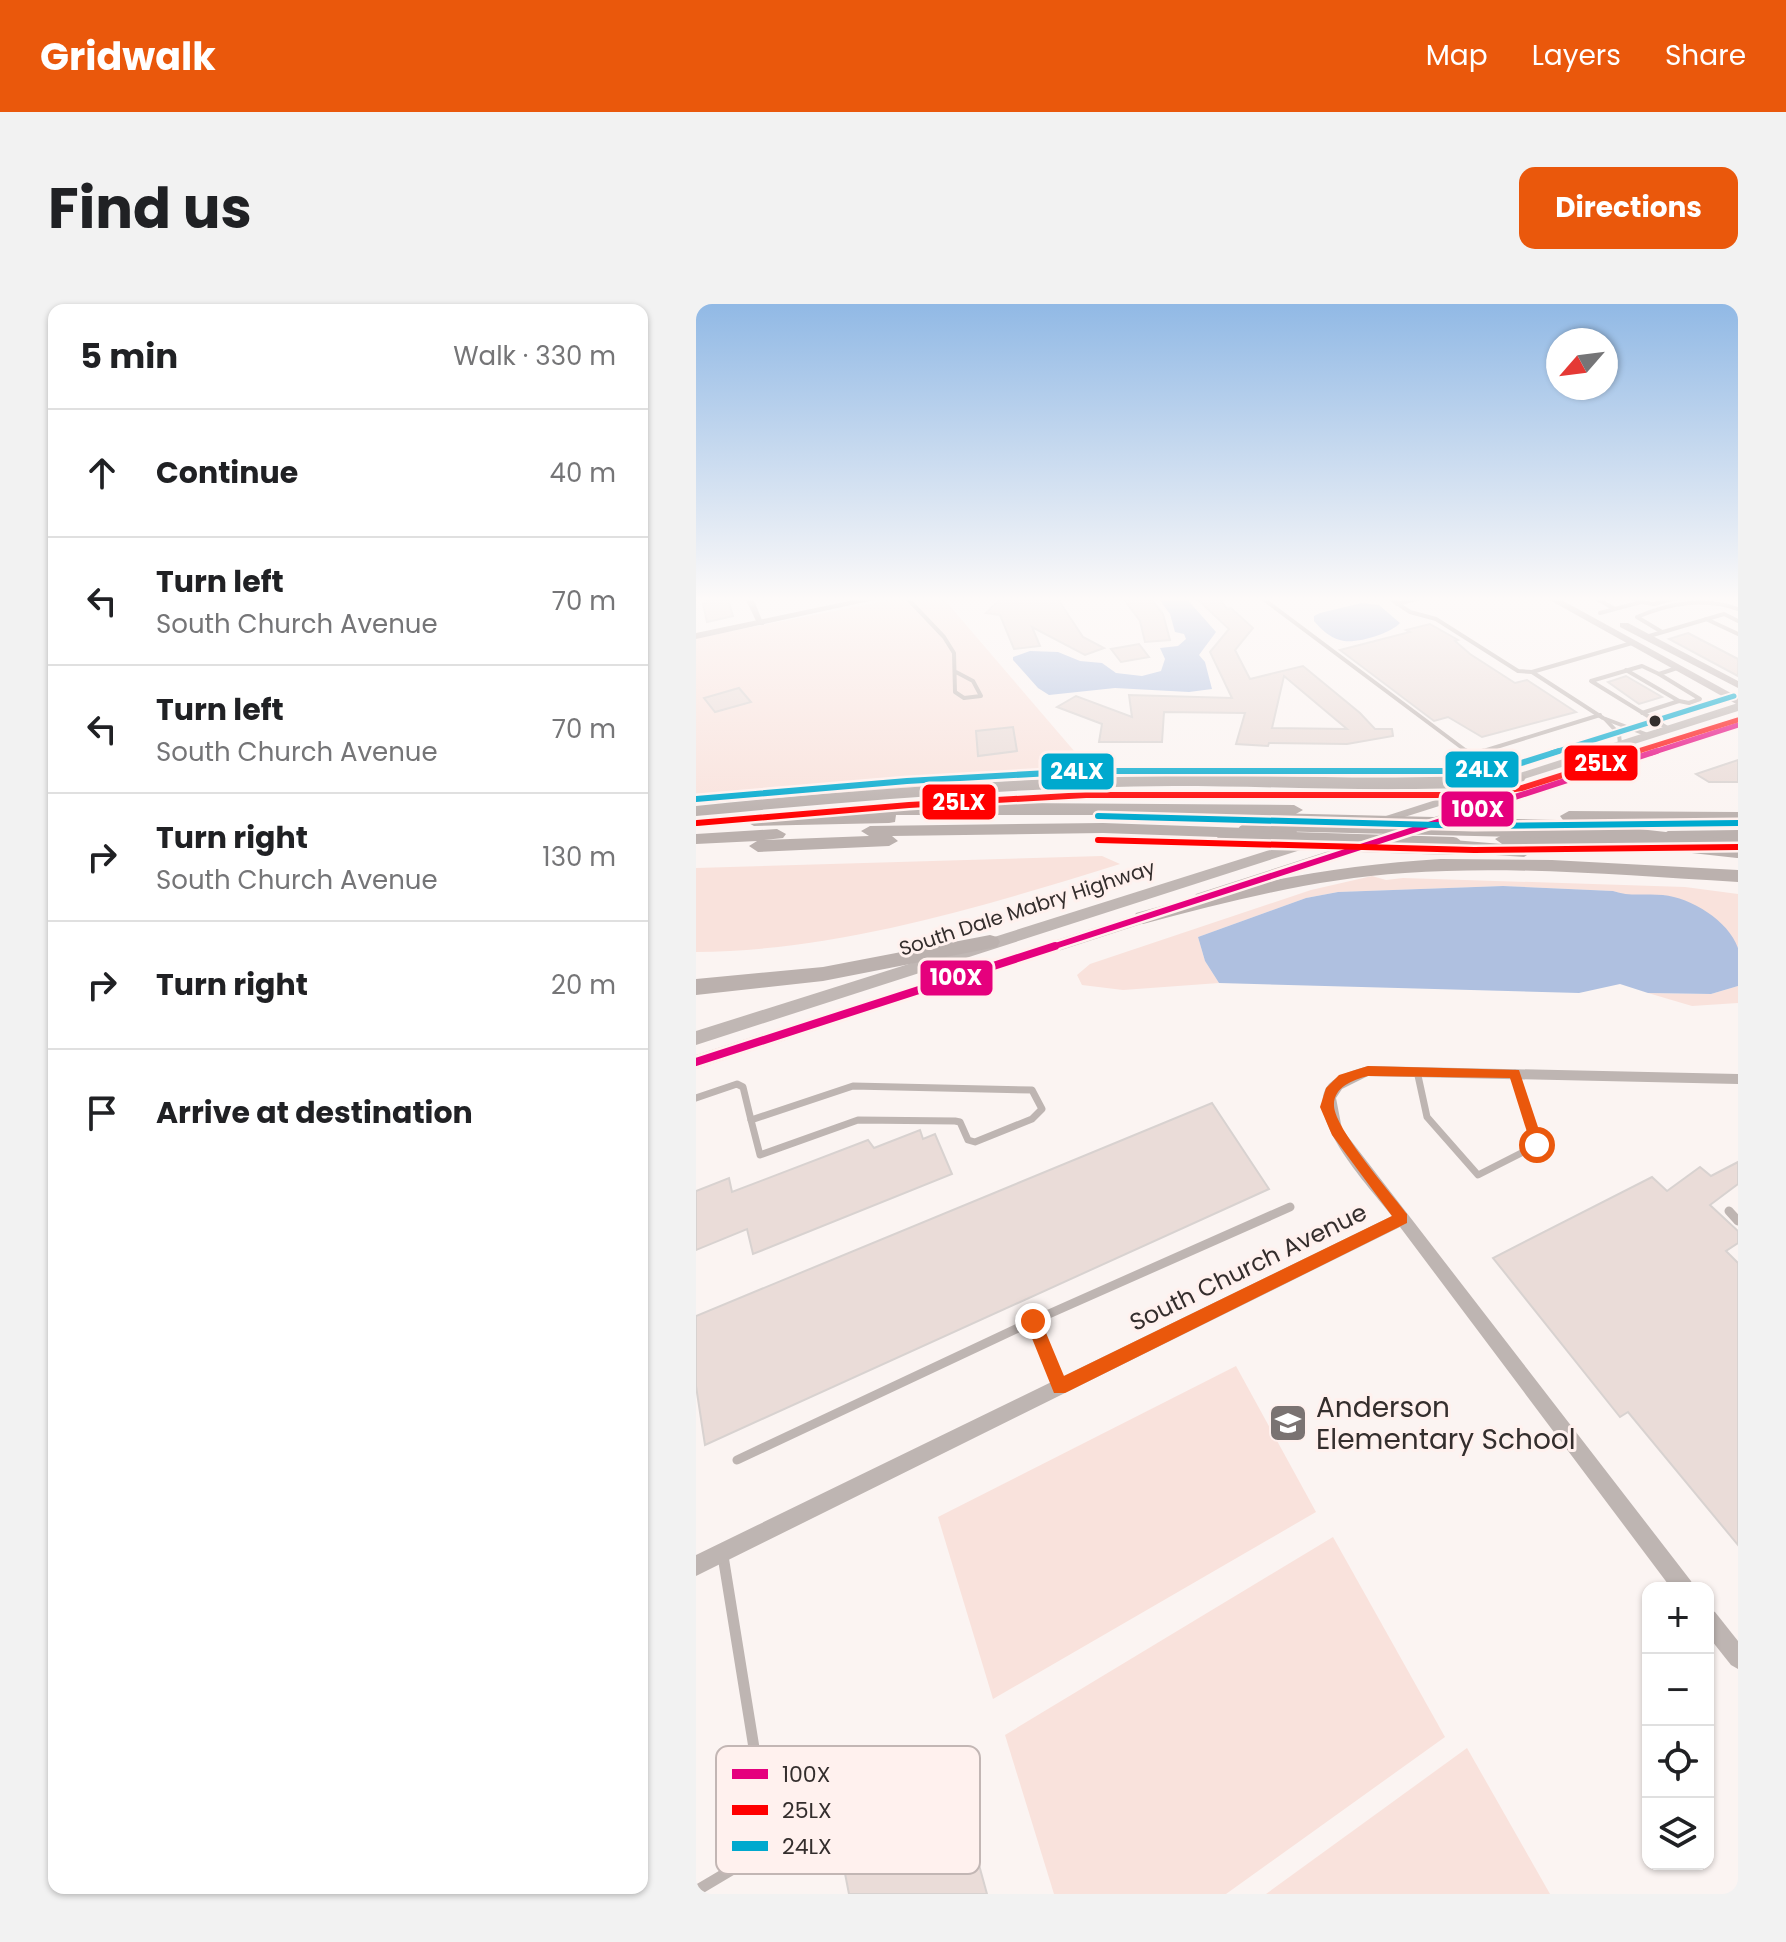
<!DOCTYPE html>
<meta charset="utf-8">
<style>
body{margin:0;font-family:Poppins,sans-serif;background:#f2f2f2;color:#202124}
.controls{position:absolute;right:24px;bottom:24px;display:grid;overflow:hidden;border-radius:16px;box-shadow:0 2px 6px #0004}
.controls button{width:72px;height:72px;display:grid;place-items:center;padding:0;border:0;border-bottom:2px solid #e0e0e0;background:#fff;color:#202124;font:40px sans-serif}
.compass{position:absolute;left:850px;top:24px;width:72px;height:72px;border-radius:50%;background:#fff;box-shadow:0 2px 6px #0004;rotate:242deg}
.stop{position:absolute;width:24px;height:24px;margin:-18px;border:6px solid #ea580c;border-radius:50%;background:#fff}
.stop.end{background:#ea580c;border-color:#fff;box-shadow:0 2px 8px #0008}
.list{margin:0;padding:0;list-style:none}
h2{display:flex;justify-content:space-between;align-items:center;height:104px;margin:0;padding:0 32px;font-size:34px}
h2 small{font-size:26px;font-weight:400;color:#757577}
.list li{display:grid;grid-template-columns:52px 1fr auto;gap:24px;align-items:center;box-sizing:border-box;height:128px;padding:0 32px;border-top:2px solid #e0e0e0}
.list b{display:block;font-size:30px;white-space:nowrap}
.list p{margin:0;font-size:26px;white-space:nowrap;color:#757577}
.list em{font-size:26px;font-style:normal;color:#757577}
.icon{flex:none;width:44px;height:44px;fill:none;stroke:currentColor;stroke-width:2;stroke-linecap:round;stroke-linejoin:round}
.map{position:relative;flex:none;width:1042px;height:1590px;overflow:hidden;border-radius:16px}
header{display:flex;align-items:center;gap:48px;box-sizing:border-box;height:112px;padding:0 40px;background:#ea580c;color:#fff}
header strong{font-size:38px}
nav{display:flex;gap:44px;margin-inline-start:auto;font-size:28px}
.intro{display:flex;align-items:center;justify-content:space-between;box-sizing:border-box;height:192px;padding:0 48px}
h1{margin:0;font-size:56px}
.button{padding:20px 36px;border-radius:16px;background:#ea580c;color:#fff;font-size:28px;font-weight:700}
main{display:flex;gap:48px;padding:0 48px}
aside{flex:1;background:#fff;border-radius:16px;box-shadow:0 2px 6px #0004}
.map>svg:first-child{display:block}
.green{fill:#f9e2dc}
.water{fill:#afc0e0}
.building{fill:#eadcd8;stroke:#d8d2d0;stroke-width:2;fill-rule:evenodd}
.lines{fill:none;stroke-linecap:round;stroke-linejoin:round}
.lane-far4{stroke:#beb5b2;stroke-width:4}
.lane-far3{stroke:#beb5b2;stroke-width:5}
.lane-far2{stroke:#beb5b2;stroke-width:7}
.lane-far1{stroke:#beb5b2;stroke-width:9}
.lane{stroke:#beb5b2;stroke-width:11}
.street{fill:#beb5b2;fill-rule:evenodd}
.secondary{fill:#beb3b1;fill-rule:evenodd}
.primary{fill:#c0b7b4;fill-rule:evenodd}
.highway{fill:#bbb1ae;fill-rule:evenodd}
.highway-bridge{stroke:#bbb1ae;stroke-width:18}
.bus-1-far2-casing{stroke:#fff1ee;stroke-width:9}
.bus-1-far1-casing{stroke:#fff1ee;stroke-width:11}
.bus-1-casing{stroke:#fff1ee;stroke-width:14}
.bus-2-far1-casing{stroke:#fff1ee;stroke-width:9}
.bus-2-casing{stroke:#fff1ee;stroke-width:11}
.bus-3-far1-casing{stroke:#fff1ee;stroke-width:9}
.bus-3-casing{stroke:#fff1ee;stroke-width:11}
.bus-1-far2{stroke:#e5007d;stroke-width:5}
.bus-1-far1{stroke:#e5007d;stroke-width:6}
.bus-1{stroke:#e5007d;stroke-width:8}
.bus-2-far1{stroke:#f00;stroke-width:5}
.bus-2{stroke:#f00;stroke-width:6}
.bus-3-far1{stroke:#00a9ce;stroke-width:5}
.bus-3{stroke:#00a9ce;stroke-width:6}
.route{fill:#ea580c}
.bus-dot{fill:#342e2d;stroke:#fff1ee;stroke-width:3}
.labels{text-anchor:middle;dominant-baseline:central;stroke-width:6;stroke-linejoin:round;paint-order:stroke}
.far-street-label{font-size:20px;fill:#342e2d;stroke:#fff1ee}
.street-label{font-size:24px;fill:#342e2d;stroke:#fff1ee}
.near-poi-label{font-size:28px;fill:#342e2d;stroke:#fff1ee;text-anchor:start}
.key{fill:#fff1ee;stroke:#c2b6b4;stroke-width:2}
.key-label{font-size:22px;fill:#342e2d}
.line-badge{stroke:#fff1ee;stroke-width:3}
.badge-label{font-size:22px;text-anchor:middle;font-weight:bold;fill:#fff}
</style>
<header>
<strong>Gridwalk</strong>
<nav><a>Map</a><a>Layers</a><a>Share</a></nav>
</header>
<div class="intro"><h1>Find us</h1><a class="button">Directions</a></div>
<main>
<aside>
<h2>5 min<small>Walk · 330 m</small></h2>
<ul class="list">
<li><svg class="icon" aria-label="ahead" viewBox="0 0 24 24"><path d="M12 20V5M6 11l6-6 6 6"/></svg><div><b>Continue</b></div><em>40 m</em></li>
<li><svg class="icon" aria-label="left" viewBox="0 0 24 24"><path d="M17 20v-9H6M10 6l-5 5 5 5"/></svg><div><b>Turn left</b><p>South Church Avenue</p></div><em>70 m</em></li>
<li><svg class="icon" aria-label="left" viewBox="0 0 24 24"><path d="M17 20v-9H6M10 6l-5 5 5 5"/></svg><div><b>Turn left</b><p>South Church Avenue</p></div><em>70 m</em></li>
<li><svg class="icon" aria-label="right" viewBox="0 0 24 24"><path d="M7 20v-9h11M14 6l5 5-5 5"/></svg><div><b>Turn right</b><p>South Church Avenue</p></div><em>130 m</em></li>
<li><svg class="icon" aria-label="right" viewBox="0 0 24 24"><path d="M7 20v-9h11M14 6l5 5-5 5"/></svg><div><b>Turn right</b></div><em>20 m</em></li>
<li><svg class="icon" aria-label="arrive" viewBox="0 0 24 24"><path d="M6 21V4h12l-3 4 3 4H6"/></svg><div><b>Arrive at destination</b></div></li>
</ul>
</aside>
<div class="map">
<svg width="1042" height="1590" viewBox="0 0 1042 1590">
<rect width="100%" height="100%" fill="#fbf4f2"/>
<g class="green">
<path d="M205 294H247L397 469 0 500V334Z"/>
<path d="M406 552 424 560C289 602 142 647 0 648V564Z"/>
<path d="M676 572 690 576 707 574 989 583 1042 590V644L1024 620 968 591H930L917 587 807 582 642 588 610 594 502 633 509 657 523 679 427 686 386 681 381 671 394 660 615 586Z"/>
<path d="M1042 682V699L996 702 952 689 1015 690Z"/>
<path d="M540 1062 620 1208 297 1395 242 1213Z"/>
<path d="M637 1233 749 1433 530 1590H358L309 1431Z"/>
<path d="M771 1444 854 1590H570Z"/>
</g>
<g class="water">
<path d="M462 294H490L520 328 503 351 509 358 516 385 493 388 419 384 353 391 342 384 317 356V353L334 347 362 348 384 357 406 359 420 369 446 372 465 367 469 355 464 344 482 342 490 335 488 330 479 328 474 310Z"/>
<path d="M666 299 683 301 704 319C694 330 658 341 644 336 633 333 625 325 618 317V312L624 309Z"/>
<path d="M807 582 917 587C934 593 950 589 967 591 995 594 1032 616 1042 644 1042 654 1042 671 1042 682L1015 690 952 689 924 680 883 689 523 679 509 657 502 633 610 594 642 588Z"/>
</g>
<g class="building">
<path d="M10 294 32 296 37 312 11 318 7 300 11 299Z"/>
<path d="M305 294H361L387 333 408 344 389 351 336 323 344 342 318 345 304 311 290 309Z"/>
<path d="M427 294H454L467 310 474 336 449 338 444 317Z"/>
<path d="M500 294H524L531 305 535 304 557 324 539 346 554 375 607 362 664 409 679 425H696L697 432 651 440 573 439 572 442 540 440 549 409 468 408 466 438H403L406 420 361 403 380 392 436 413 433 391 536 394 514 348 533 325ZM588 372 651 425 576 424Z"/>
<path d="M734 320 762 336 759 337 774 350 819 379 831 376 880 408 786 433 752 413 738 417 644 346 714 328 710 326Z"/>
<path d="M992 329 1042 355V372L973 335Z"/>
<path d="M443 340 453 353 425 358 415 345Z"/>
<path d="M930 372 966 393 943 400 912 378Z"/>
<path d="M43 384 55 398 19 408 8 394Z"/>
<path d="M317 423 321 447 282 452 280 427Z"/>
<path d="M1042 456V478H1013L1000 470Z"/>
<path d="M516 799 573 885 9 1141 0 1082V1012Z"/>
<path d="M224 826 227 835 239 830 256 870 57 950 51 925 0 946V887L33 874 36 888 172 836 178 844Z"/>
<path d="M1042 858V880L1014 901 1042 927V939L1030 947 1042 959V1241L932 1108 924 1113 797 954 956 873 971 887 1004 863 1015 872Z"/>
<path d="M258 1470 291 1590H153L143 1539Z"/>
</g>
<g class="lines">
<g class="lane-far4">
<path d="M211 294 248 333 258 349 259 388 268 394 285 392 277 377 260 368"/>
<path d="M566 294 773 449"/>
<path d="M693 294 714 308 740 315 822 367 836 368 907 414 952 431"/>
<path d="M899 294 919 305"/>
<path d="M945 298 958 300 981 294"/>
<path d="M701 300 724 294"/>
<path d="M904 309 945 298 937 294"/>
<path d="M1010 315 1042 330"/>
<path d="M966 328 941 313C974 299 1007 293 1042 305"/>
<path d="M950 333 1028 310 1042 317"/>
<path d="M930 366 983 397 946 409"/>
<path d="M836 368 936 339"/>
<path d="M963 370 1004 395 993 399 983 397"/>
<path d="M909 415 923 430 924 440"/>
<path d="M973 425 895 377 946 362 963 370 981 364"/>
<path d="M781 449 904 411"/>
</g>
<path class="lane-far3" d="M770 447 775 451 787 447"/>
<g class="lane-far2">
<path d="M721 767 731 813 782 871 841 841 819 769"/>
<path d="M157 782 336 786 346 805 336 815 279 838 272 836 264 818 259 817 162 816 64 851 55 816Z"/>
<path d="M0 794 41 780 47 783 55 816"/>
</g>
<g class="lane-far1">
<path d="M1033 907 1042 917"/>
<path d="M364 1083 337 1017 594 903"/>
<path d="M41 1156 337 1017"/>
</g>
<path class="lane" d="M0 1587 74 1543 27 1252"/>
<g class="street">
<path d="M49 294H57L68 321H62Z"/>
<path d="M1035 294H1042V297Z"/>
<path d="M672 762 1042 770V780L672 772 646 785 640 794 646 825 995 1277 998 1284H975L704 923 0 1272V1251L696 912C676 886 605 812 633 780 643 770 659 766 672 762Z"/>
<path d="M1012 1305 1019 1308 1042 1337V1365L1035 1361 1012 1332Z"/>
</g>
<g class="secondary">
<path d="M167 294H187L0 335V329Z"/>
<path d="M850 294H862L1042 393V401Z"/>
<path d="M924 319H932L1042 377V384L924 323Z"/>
</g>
<g class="primary">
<path d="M1042 399V407L677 523 672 524 665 520Z"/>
<path d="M1042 415V423L512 598H500L498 594 500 590Z"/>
<path d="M615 533 620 535V541L0 741V727Z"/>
<path d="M464 603 472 608 470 612 0 765V751Z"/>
</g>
<g class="highway">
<path d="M822 468 830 473 828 477C794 485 755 484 719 485 639 486 558 482 477 482 318 483 159 497 0 512V502C157 486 314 474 471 472 588 470 705 479 822 468Z"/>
<path d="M315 499 598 501 607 506 598 511H200L199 518 193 519 58 522 49 517 58 512 169 509 170 502 176 501Z"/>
<path d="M873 507 1042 508V518L867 516 864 512Z"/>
<path d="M407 519 550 524 559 529 550 534 407 529 196 532 202 537 193 542 62 548 53 542 61 537 0 540V530L81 525 90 530 87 534 68 536 173 532 165 527 174 522Z"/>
<path d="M1042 526V536L972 537 963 532 972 527Z"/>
<path d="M808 530 932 534 941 540 932 546 823 541 835 543 837 547 828 553 757 548 748 542 757 536 806 540 799 535Z"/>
<path d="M745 555 856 556 1042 566V578C931 572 819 561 709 569 619 575 533 597 447 620L437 614 440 609C540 581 641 561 745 555Z"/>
<path d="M294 631 301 633 304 638 301 643 127 677 0 691V675L127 663Z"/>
</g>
<g class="highway-bridge">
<path d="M571 518 861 525 1042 545"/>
<path d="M550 529 592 530"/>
<path d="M530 535 757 542"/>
</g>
<g class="bus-1-far2-casing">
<path id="bus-1-far2" d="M955 449 1042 421"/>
</g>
<g class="bus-1-far1-casing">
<path id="bus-1-far1" d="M353 644 961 447"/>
</g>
<g class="bus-1-casing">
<path id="bus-1" d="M0 758 359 642"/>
</g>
<g class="bus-2-far1-casing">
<path id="bus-2-far1" d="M936 449 1042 416"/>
</g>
<g class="bus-2-casing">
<g id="bus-2">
<path d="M1 519 213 501 390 491H777L826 484 943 447"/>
<path d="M402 536 778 546 1042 543"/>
</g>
</g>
<g class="bus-3-far1-casing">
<path id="bus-3-far1" d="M856 449 1038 392"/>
</g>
<g class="bus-3-casing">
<g id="bus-3">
<path d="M0 495 211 477 389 467H774L819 461 863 447"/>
<path d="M402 512 778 522 1042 519"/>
</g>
</g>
<use href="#bus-1-far2" class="bus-1-far2"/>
<use href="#bus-1-far1" class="bus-1-far1"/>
<use href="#bus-1" class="bus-1"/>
<use href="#bus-2-far1" class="bus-2-far1"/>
<use href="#bus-2" class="bus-2"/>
<use href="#bus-3-far1" class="bus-3-far1"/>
<use href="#bus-3" class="bus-3"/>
</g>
<linearGradient id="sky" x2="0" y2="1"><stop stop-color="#91b9e5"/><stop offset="0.57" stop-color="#fdfaf9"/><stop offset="1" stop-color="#fdfaf9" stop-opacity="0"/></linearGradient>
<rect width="1042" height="517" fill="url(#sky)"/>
<path class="route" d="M672 762 823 766 848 841 841 846 836 844 814 774 672 772C657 776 637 783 638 802 639 825 695 889 711 910V919L369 1089H358L329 1017 331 1012H343L368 1072 696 912 636 831 624 803 630 784 643 771Z"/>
<defs>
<g id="school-square" transform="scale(2)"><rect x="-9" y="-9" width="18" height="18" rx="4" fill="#7a7372" stroke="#fff1ee"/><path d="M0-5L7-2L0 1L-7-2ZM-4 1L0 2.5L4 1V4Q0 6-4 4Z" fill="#fff"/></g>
</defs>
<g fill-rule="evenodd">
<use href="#school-square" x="592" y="1119"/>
</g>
<circle class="bus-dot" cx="959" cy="417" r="7"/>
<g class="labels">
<g class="far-street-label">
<text transform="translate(331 604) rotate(-18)">South Dale Mabry Highway</text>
</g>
<g class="street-label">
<text transform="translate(552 963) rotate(-26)">South Church Avenue</text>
</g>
<g class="near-poi-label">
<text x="620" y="1103">Anderson<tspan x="620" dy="32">Elementary School</tspan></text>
</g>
</g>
<rect x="20" y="1442" width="264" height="128" rx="12" class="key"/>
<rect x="36" y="1465" width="36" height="10" fill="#e5007d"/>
<rect x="36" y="1501" width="36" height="10" fill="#f00"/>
<rect x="36" y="1537" width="36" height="10" fill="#00a9ce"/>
<g class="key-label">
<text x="86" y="1478">100X</text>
<text x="86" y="1514">25LX</text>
<text x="86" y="1550">24LX</text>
</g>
<g class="line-badge">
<rect x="867" y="440" width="76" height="38" rx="8" fill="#f00"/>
<rect x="748" y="446" width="76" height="39" rx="8" fill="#00a9ce"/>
<rect x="344" y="448" width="75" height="39" rx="8" fill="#00a9ce"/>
<rect x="225" y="479" width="76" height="38" rx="8" fill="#f00"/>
<rect x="744" y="486" width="75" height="38" rx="8" fill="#e5007d"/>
<rect x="223" y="655" width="75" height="38" rx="8" fill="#e5007d"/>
</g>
<g class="badge-label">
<text x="905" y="467">25LX</text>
<text x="786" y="473">24LX</text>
<text x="381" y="475">24LX</text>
<text x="263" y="506">25LX</text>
<text x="782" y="513">100X</text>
<text x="260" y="681">100X</text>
</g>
</svg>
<div class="controls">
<button>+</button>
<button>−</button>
<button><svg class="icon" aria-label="locate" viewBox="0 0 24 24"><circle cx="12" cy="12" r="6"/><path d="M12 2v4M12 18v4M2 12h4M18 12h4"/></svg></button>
<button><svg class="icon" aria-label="layers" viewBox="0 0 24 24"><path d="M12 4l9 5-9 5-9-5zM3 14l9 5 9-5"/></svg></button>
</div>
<svg class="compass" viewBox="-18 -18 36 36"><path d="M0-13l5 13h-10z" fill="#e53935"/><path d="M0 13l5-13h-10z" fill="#757577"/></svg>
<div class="stop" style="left:841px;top:841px"></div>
<div class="stop end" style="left:337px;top:1017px"></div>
</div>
</main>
